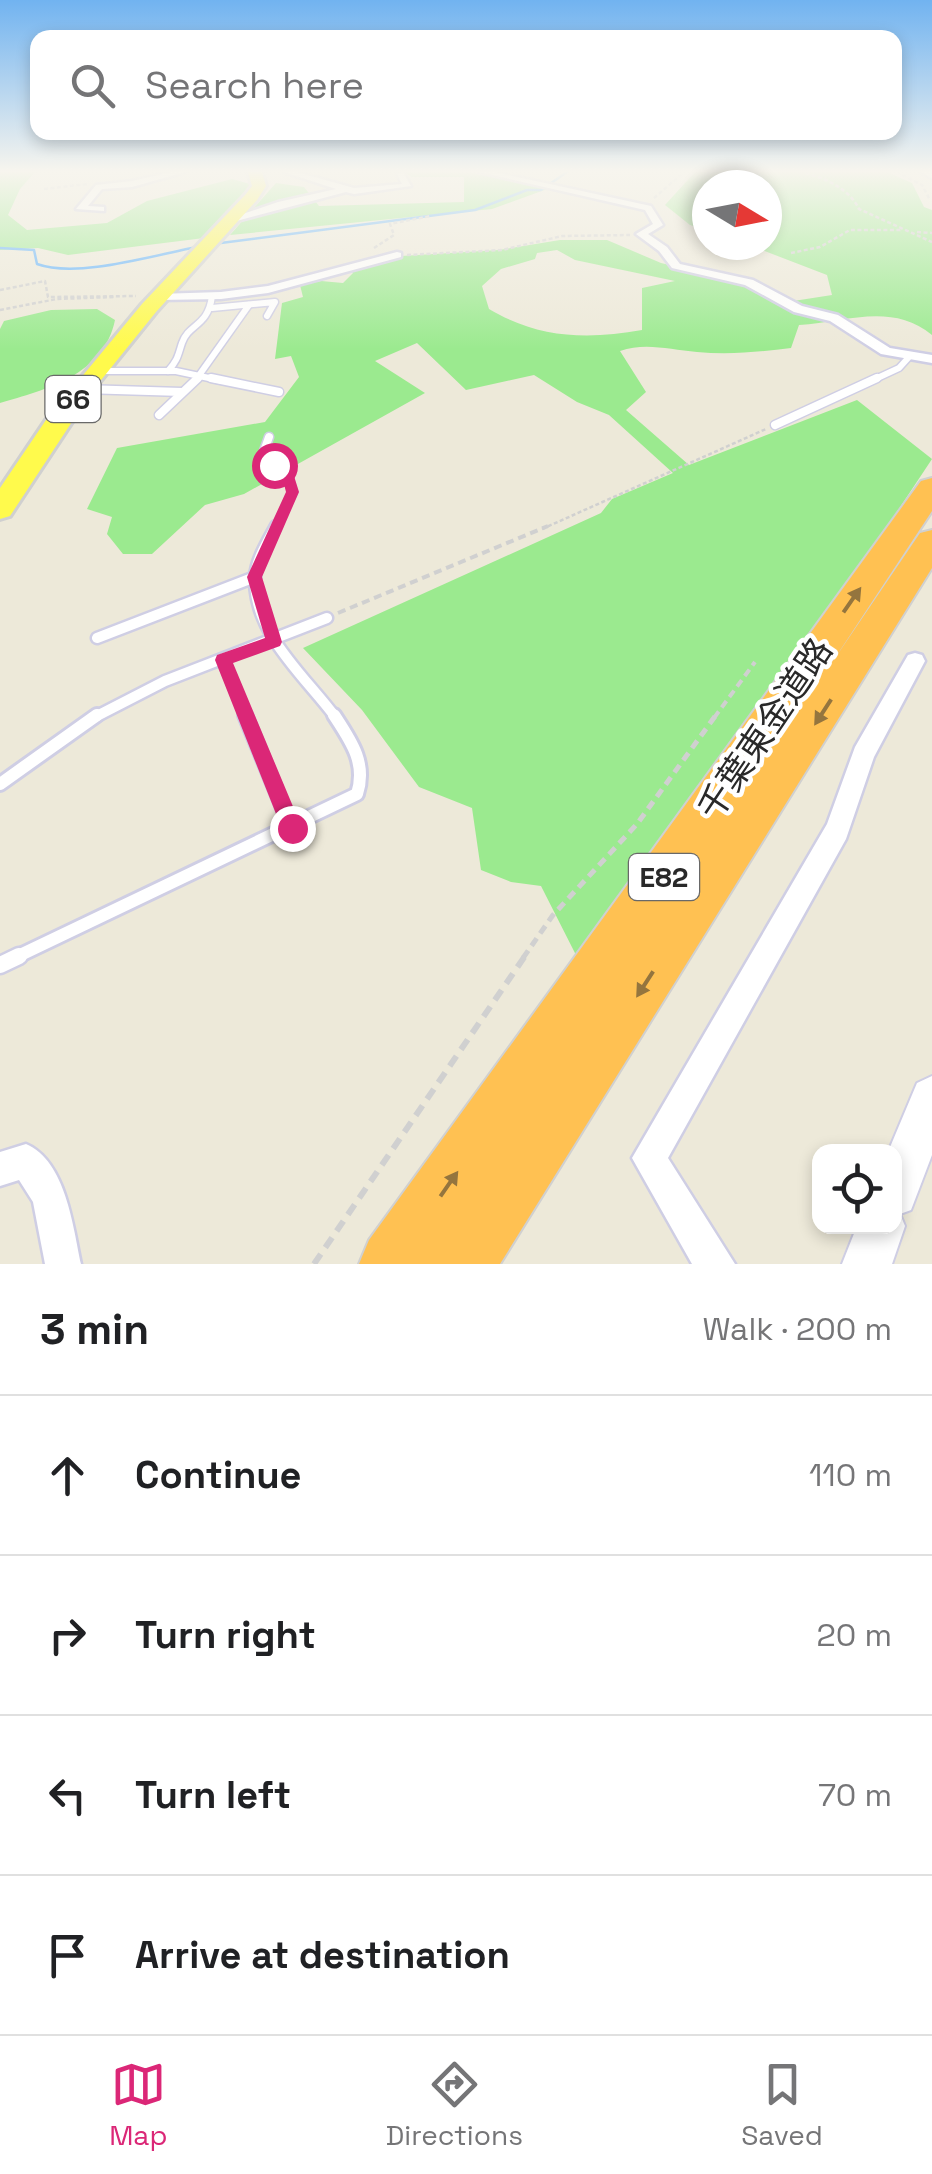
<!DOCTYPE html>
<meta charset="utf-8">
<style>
body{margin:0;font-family:"Space Grotesk","Noto Sans JP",sans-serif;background:#f6f6f6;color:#202124}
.controls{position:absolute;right:30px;bottom:30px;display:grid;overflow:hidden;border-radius:20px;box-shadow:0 5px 15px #0003}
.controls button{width:90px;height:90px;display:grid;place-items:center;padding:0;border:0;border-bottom:2px solid #e0e0e0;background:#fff;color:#202124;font:50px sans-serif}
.compass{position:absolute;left:692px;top:170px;width:90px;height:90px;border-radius:50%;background:#fff;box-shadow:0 5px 15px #0003;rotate:100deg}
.stop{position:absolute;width:30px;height:30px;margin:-22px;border:8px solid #db2777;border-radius:50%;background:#fff}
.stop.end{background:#db2777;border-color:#fff;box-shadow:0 2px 10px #0008}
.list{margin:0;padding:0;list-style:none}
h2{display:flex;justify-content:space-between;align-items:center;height:130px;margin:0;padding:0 40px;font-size:42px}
h2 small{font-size:32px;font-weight:400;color:#757577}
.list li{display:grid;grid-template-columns:65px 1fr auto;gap:30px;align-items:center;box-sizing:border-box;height:160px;padding:0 40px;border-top:2px solid #e0e0e0}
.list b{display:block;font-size:38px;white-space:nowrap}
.list em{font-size:32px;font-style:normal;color:#757577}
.icon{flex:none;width:55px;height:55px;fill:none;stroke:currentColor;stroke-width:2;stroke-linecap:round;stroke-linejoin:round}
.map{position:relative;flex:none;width:932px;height:1264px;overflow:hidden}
.search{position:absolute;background:#fff;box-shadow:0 5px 15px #0003;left:30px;right:30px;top:30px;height:110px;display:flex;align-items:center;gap:25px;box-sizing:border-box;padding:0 35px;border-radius:20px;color:#757577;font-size:38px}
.sheet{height:770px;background:#fff}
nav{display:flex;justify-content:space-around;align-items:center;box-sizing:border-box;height:140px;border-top:2px solid #e0e0e0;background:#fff;font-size:28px;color:#757577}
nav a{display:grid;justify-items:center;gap:5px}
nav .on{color:#db2777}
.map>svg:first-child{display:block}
.green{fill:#9bea8f;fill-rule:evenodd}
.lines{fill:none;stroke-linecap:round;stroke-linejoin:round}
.stream{stroke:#60b2fc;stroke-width:2.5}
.service-far4-casing{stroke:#cfcee4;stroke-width:9}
.service-far3-casing{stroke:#cfcee4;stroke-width:11}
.service-far2-casing{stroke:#cfcee4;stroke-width:15}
.service-far1-casing{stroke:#cfcee4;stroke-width:18}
.service-casing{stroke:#cfcee4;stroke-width:21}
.minor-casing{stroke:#cfcee4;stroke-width:5}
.tertiary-casing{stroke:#cfcee4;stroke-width:4}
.primary-casing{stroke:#d0d0d0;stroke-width:6}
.motorway-casing{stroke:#d0d0d0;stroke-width:4}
.path-far3{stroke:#d0d0d0;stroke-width:2.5;stroke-dasharray:4 2.5;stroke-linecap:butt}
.path-far2{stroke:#d0d0d0;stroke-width:4;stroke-dasharray:8 5;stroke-linecap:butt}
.path-far1{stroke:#d0d0d0;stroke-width:5;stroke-dasharray:9 6;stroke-linecap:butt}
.path{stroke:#d0d0d0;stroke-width:6;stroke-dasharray:12 8;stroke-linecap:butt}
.service-far4{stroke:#fff;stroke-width:6}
.service-far3{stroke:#fff;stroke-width:8}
.service-far2{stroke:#fff;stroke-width:10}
.service-far1{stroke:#fff;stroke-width:12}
.service{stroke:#fff;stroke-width:16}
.minor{fill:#fff;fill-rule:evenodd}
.tertiary{fill:#fff;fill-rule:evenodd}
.primary{fill:#fffa4c;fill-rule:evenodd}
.motorway{fill:#ffc152;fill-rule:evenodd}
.oneway{fill:#94753e}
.route{fill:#db2777}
.labels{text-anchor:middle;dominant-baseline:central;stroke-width:9;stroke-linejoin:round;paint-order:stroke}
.shield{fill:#fff;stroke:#696969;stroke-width:2.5}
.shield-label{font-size:28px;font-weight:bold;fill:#292929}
.near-street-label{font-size:35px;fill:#292929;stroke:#fff}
</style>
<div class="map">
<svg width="932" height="1264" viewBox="0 0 932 1264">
<rect width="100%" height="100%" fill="#ede9d9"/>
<g class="green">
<path d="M0 172H35L20 189 8 215 27 230 107 223 147 201 232 179 250 184 251 195 204 238 68 255 38 248 0 250Z"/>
<path d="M404 172 472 173 550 188 492 209 230 235 276 183 304 187 319 206 464 202V177H412Z"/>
<path d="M695 172H887L912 183 924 207 932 210V335C892 302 846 322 799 325L791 348C760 352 729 355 697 352 670 350 646 342 620 351L646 392 626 410 689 465 857 400 932 459 810 643 579 961 541 886 511 882 481 870 472 808 419 787 362 710 303 648 601 513 612 499 673 473 609 415 577 402 534 375 466 390 417 343 375 361 425 393 244 494 205 505 152 554H123L107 534 112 517 87 509 117 448 265 422 299 377 291 356 275 359 282 303 303 297 300 285 321 281 343 283 353 273 348 267 385 257 499 250 560 240H607L661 263 745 283 787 302 832 295 827 275 749 245H767V185H707V231L690 225 665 205ZM557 250 575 260 675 281 642 288V330C586 340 538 338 489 309L482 286 501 269 535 259 537 253Z"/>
<path d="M97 309 115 320C104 375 45 390 0 403V329L4 321 51 310Z"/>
</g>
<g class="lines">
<g class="stream">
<path d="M213 244 475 210 527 190H541L567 172"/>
<path d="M0 248 34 250 37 264C79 279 157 254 202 246"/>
</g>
<g class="service-far4-casing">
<g id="service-far4">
<path d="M212 308 275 302 267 316"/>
<path d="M97 371H176L223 381"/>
<path d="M168 371C178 360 178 355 182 343 189 323 208 327 212 296"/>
<path d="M195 381 249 305"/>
<path d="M871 381 899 368 909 357"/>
</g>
</g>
<g class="service-far3-casing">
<g id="service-far3">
<path d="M211 378 279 392"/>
<path d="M83 389 182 392"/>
<path d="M159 415 198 378"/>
<path d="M775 425 877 378"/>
<path d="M269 437 264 451 289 479 293 492 275 529"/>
</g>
</g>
<g class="service-far2-casing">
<g id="service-far2">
<path d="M276 526C268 541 256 560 255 577 253 634 306 677 336 718"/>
<path d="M97 638 255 577"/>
<path d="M223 660 247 718"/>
<path d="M93 718 165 681 327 618"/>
</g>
</g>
<g class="service-far1-casing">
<g id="service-far1">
<path d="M245 715 291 827"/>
<path d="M0 784 97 715"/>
<path d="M14 958 357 794C367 763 351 741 334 715"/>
</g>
</g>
<g class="service-casing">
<path id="service" d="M0 965 19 956"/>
</g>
<g class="minor-casing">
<g id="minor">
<path d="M171 172H185L132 187 102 189 88 206 104 207V211L76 209 96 185 132 181Z"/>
<path d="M284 172H297L354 188 402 184 397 174 403 172 411 186 354 194 346 192 225 224V220L278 202 336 189Z"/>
<path d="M479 172H494L651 206 663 225 648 234 667 247 680 264 753 280 802 306 838 315 890 348 932 355V363L881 354 830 321 794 312 745 285 672 268 659 251 636 234 653 224 645 210Z"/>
<path d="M921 172H932V178Z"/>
<path d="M397 252 401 253V257L268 293 221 299 158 300 152 297 158 294 221 292 268 286Z"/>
<path d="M915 653 922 655 925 661 874 757 846 839 668 1158 735 1264H692L632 1158 827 824 855 747 908 655Z"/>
<path d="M26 1144C66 1161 73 1227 81 1264H45L33 1202 19 1180 0 1186V1152Z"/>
</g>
</g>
<g class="tertiary-casing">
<path id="tertiary" d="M932 1076V1155L911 1210 900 1214 905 1226 892 1264H842L857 1226H894V1152H888L917 1083Z"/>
</g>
<g class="primary-casing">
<path id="primary" d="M248 172H262L266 186 257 200 156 312 93 390 10 516 0 519V488L46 420 142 304 246 194 252 186Z"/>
</g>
<g class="motorway-casing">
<path id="motorway" d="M932 478V511L829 667 920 533 932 530V568L500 1264H359L369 1240 921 481Z"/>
</g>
<g class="path-far3">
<path d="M723 172 735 175 759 172"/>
<path d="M799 172C822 176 849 188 859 209L932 242"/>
<path d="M897 172 922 185 930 200"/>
<path d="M44 189 88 184"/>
<path d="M654 198 684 172"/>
<path d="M917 232 932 233"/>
<path d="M374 248 394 235 390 224 431 216"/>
<path d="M791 253 820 247 850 230H901"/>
<path d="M407 255 502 250 562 236 630 235"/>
<path d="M0 290 45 281 48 297 136 296"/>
<path d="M0 310 57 299 114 297"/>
<path d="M542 529 766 429"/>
</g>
<g class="path-far2">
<path d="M338 613 548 526"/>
<path d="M714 718 755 662"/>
</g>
<path class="path-far1" d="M523 958 553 915 637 824 716 715"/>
<path class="path" d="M314 1264 525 956"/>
<use href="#service-far4" class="service-far4"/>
<use href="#service-far3" class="service-far3"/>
<use href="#service-far2" class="service-far2"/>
<use href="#service-far1" class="service-far1"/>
<use href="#service" class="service"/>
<use href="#minor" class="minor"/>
<use href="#tertiary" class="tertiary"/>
<use href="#primary" class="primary"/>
<use href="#motorway" class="motorway"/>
</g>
<defs><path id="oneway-solid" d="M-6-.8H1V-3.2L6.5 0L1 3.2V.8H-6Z" transform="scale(2.5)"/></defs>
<g class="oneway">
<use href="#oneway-solid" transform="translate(852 600) rotate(-55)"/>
<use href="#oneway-solid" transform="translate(823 712) rotate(123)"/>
<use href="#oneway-solid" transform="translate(645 984) rotate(123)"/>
<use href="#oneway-solid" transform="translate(449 1184) rotate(-55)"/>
</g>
<linearGradient id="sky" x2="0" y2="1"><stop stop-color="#71b3f0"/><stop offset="0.49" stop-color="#f7f5ee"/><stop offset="1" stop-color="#f7f5ee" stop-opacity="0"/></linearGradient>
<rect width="932" height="349" fill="url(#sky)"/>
<path class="route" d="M274 461 294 476 299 492 262 577 282 642 280 646 233 663 302 828 292 837 284 834 215 660 217 655 265 638 247 577 286 492 283 480 268 465Z"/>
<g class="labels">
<g class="shield">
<rect x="45.5" y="376" width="55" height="46" rx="8"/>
<rect x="629" y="854" width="70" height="46" rx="8"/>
</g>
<g class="shield-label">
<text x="73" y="399">66</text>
<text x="664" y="877">E82</text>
</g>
<g class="near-street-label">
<text transform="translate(765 729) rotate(-56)">千葉東金道路</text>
</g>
</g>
</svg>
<div class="controls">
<button><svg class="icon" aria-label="locate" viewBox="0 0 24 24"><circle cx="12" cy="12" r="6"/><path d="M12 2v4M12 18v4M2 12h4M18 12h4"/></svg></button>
</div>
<svg class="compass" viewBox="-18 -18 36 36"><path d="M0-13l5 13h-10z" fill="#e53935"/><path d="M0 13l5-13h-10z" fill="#757577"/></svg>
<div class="stop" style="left:274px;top:465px"></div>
<div class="stop end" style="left:292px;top:828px"></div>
<div class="search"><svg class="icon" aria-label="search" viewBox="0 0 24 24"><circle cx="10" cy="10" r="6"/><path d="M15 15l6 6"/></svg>Search here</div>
</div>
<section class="sheet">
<h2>3 min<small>Walk · 200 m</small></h2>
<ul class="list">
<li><svg class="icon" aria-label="ahead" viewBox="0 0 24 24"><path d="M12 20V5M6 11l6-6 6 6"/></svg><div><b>Continue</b></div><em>110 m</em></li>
<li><svg class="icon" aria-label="right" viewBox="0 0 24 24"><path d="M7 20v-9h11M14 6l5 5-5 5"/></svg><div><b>Turn right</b></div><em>20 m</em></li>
<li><svg class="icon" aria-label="left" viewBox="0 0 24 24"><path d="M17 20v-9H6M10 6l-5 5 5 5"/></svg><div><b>Turn left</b></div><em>70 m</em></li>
<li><svg class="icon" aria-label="arrive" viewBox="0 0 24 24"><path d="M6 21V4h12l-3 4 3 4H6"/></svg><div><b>Arrive at destination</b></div></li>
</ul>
</section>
<nav>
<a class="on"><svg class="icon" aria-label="map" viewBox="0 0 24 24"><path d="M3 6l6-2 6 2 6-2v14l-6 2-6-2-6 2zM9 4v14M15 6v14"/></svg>Map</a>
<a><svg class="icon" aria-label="directions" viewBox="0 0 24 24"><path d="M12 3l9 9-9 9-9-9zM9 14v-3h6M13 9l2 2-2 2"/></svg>Directions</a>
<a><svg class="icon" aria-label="saved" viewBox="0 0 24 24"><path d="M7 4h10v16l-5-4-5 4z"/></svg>Saved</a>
</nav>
